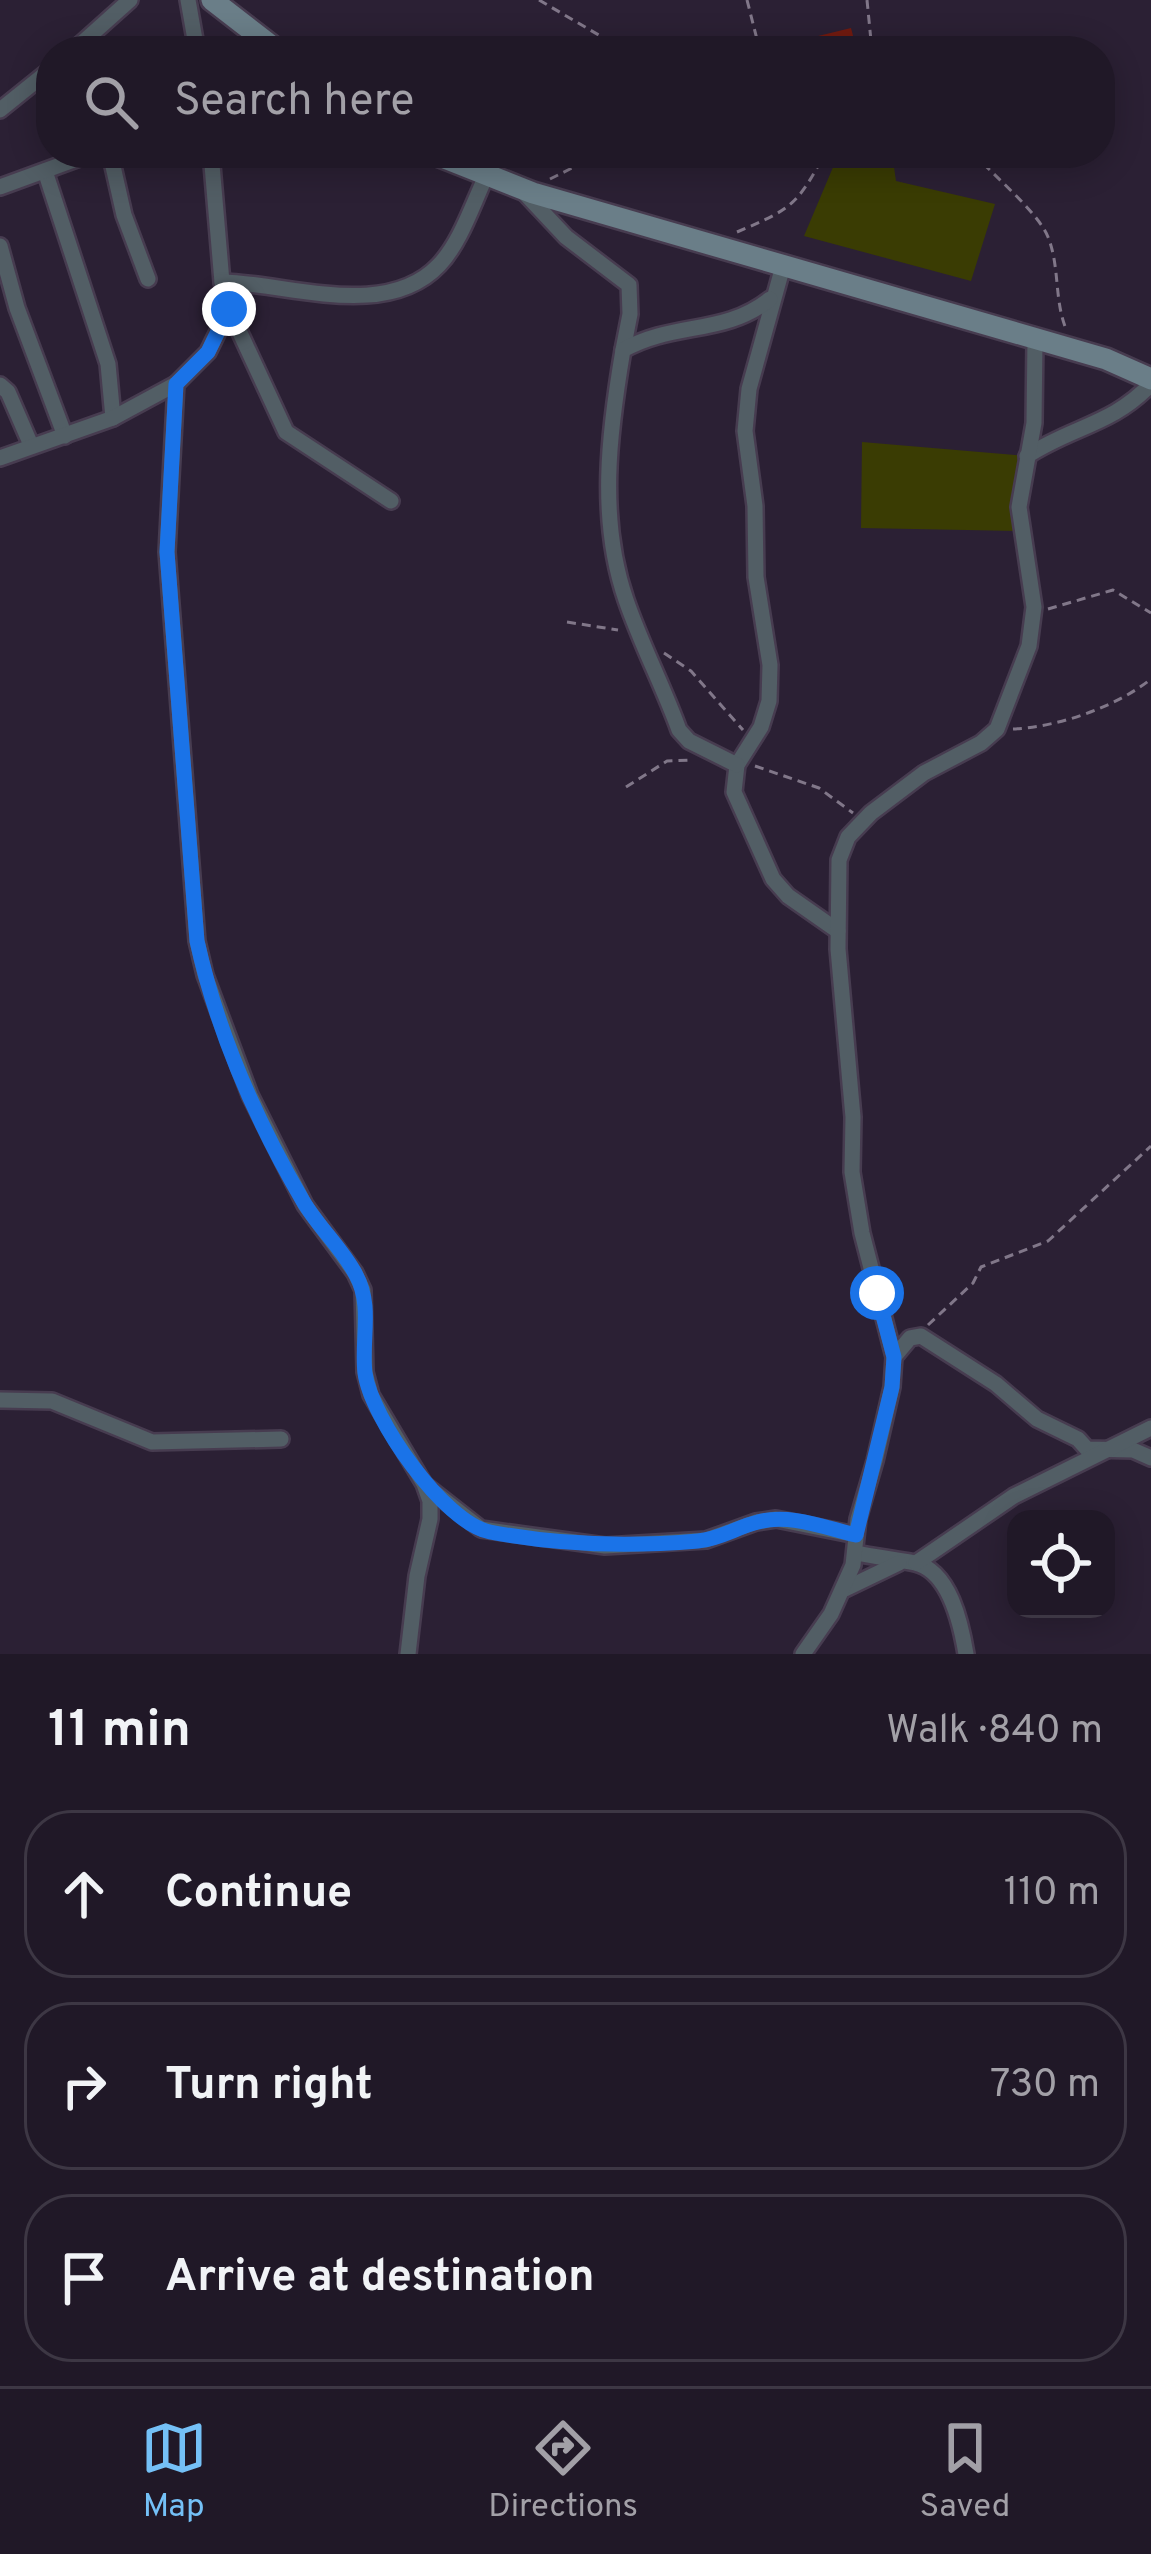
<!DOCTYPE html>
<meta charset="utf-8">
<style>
body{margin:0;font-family:Overpass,sans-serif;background:#28212f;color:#f1f3f6}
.controls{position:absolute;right:36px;bottom:36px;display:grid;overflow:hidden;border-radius:24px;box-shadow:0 6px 30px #0003}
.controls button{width:108px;height:108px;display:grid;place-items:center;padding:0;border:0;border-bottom:3px solid #3d3744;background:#201827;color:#f1f3f6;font:60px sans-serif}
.stop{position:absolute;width:36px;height:36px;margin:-27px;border:9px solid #1a73e8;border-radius:50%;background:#fff}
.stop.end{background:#1a73e8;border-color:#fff;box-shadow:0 3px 12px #0008}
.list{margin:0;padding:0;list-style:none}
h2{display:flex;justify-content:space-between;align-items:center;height:156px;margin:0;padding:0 48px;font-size:51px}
h2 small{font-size:39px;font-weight:400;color:#a2a0a7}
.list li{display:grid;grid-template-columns:78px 1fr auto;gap:36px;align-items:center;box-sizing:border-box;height:168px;margin:0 24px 24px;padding:0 24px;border:3px solid #3d3744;border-radius:48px}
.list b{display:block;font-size:45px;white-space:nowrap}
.list em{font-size:39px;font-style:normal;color:#a2a0a7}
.icon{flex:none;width:66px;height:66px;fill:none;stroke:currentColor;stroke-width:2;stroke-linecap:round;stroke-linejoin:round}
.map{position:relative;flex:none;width:1151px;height:1654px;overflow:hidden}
.search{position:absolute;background:#201827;box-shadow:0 6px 30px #0003;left:36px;right:36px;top:36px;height:132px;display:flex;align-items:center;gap:30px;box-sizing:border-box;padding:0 42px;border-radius:48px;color:#a2a0a7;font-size:45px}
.sheet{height:732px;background:#201827}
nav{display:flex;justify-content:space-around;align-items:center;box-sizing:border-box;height:168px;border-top:3px solid #3d3744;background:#201827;font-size:33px;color:#a2a0a7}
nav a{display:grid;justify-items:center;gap:6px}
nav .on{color:#74c0f6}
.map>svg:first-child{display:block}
.green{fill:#3a3c03}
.building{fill:#711a0f}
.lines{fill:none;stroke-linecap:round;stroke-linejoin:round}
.street-casing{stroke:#473c50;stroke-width:20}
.secondary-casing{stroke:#473c50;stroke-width:26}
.path{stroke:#817789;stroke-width:3;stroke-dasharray:9 6;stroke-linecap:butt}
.street{stroke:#525e65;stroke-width:15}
.secondary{stroke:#6a7e88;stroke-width:21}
.route{stroke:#1a73e8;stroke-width:15}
</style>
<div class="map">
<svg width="1151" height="1654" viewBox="0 0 1151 1654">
<rect width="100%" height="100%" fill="#2b2034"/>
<g class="green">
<path d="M839 153H892L896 181 995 204 971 281 804 236Z"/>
<path d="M862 442 1027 456 1022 531 861 528Z"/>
</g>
<path class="building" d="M851 28 857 51H777V46Z"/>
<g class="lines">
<g class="street-casing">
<g id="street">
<path d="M188 0 197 51"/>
<path d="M73 51 130 0"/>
<path d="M0 110 51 69"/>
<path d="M110 153 124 215 148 279"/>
<path d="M211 153 222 282 229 309 208 352 176 384 167 552 197 941 205 975 250 1095 305 1205 355 1273 363 1290 365 1372 371 1395 424 1484 430 1501V1519L417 1576 408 1654"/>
<path d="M45 171 108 364 113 418"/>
<path d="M0 187 93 153"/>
<path d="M520 188 566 237 629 285 630 314 623 350"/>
<path d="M0 246 17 308 65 436"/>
<path d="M783 266 749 389 745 431 755 506 756 577 770 665 769 701 761 727 737 765 734 792 773 879 788 896 838 931"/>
<path d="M222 282C288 283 386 321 439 265 461 242 473 203 487 174"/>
<path d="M229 309 286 432 391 501"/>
<path d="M0 385 8 392 31 445"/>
<path d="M1027 456C1073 426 1112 425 1151 384"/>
<path d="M0 458 113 418 176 384"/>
<path d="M737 765 689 741 679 730C663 686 641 644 626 600 598 519 609 432 623 350 675 321 723 336 770 299"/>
<path d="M894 1357 910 1338 921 1336 996 1384 1037 1419 1078 1439 1087 1449 1133 1450 1151 1458"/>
<path d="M0 1400 52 1401 152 1442 281 1439"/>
<path d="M425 1485 481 1529 605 1546 706 1540 756 1522 776 1519 856 1535"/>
<path d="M856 1553C875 1557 895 1559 915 1563 950 1571 961 1624 966 1654"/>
<path d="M916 1563 1014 1496 1151 1428"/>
<path d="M845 1589 899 1563"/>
<path d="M803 1654 831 1614 853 1565 858 1519 875 1461 892 1387 894 1357 862 1233 852 1172 853 1117 838 949 839 860 848 837 871 813 924 773 981 743 997 729 1029 646 1034 607 1019 507 1034 423 1035 339"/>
</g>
</g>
<g class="secondary-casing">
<g id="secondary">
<path d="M212 0 278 51"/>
<path d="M432 153 533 193 1106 359 1151 379"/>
</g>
</g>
<g class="path">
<path d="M539 0 626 51"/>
<path d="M747 0 760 51"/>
<path d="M867 0 872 51"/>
<path d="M973 153C993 175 1038 212 1048 237 1060 267 1054 299 1066 329"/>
<path d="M550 179 602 153"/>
<path d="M737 232C791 209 797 206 825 153"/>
<path d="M1048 609 1113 590 1151 613"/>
<path d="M567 622 618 630"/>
<path d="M664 653 691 671 743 730"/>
<path d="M1013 729C1058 727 1116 707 1151 679"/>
<path d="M755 766 819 788 853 813"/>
<path d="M626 787 667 761 691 760"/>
<path d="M928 1325 973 1283 981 1267 1048 1241 1151 1146"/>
</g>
<use href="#street" class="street"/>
<use href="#secondary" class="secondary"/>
</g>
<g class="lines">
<path class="route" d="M229 309 208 352 176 384 167 552 197 941C217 1031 257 1122 303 1201 318 1227 342 1248 356 1275 373 1306 361 1340 365 1373 371 1418 444 1523 490 1532 558 1545 629 1547 698 1541 720 1539 737 1527 758 1522 789 1513 826 1528 856 1535L892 1387 894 1357 877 1293"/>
</g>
</svg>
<div class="controls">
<button><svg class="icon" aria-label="locate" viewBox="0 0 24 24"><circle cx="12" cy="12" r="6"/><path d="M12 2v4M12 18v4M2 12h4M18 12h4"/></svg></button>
</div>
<div class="stop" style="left:877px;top:1293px"></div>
<div class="stop end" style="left:229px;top:309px"></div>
<div class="search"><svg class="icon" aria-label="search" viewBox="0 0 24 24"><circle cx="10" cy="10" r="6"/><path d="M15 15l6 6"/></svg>Search here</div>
</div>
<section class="sheet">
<h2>11 min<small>Walk · 840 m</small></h2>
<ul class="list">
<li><svg class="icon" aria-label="ahead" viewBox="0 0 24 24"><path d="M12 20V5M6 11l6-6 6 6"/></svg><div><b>Continue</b></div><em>110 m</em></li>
<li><svg class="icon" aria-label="right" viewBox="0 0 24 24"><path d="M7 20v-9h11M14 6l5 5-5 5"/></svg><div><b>Turn right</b></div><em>730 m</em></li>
<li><svg class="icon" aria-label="arrive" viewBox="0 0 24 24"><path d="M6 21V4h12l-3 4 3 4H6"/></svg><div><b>Arrive at destination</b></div></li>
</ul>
</section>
<nav>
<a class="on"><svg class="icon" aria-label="map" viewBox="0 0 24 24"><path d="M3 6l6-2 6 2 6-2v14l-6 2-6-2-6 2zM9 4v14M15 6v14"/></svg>Map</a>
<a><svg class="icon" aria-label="directions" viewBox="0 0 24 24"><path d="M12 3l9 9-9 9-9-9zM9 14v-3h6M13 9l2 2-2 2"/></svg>Directions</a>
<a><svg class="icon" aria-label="saved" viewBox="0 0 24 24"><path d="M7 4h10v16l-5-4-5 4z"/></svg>Saved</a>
</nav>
